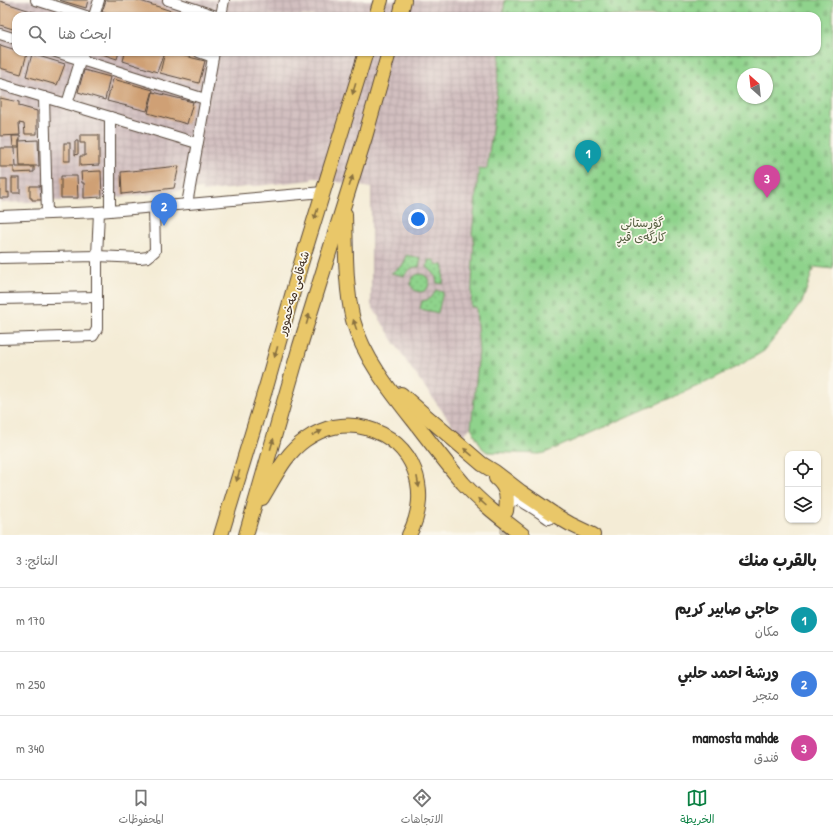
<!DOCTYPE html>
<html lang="ar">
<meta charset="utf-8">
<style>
body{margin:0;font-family:"Patrick Hand","Playpen Sans Arabic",sans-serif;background:#f2f2f2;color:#222;direction:rtl}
.controls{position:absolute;right:12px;bottom:12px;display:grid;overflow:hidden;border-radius:8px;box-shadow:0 1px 3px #0004}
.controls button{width:36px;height:36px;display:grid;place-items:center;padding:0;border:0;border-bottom:1px solid #e0e0e0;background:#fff;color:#222;font:20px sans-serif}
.compass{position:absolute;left:737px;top:68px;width:36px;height:36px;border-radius:50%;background:#fff;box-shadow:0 1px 3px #0004;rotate:333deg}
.you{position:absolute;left:418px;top:219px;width:14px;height:14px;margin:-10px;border:3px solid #fff;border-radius:50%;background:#1a73e8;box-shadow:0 0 0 6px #1a73e833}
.badge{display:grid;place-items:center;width:26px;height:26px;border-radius:50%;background:#0b8043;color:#fff;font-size:13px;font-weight:700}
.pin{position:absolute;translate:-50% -33px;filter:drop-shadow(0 1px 2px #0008)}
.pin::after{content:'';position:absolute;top:21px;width:14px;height:12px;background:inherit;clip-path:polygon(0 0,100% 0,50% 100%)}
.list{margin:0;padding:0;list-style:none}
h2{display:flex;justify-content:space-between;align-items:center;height:52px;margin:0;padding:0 16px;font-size:17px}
h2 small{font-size:13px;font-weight:400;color:#767676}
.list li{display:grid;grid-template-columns:26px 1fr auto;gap:12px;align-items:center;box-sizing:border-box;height:64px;padding:0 16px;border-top:1px solid #e0e0e0}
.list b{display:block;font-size:15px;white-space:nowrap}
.list p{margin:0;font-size:13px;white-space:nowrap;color:#767676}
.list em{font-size:13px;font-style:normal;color:#767676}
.icon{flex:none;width:22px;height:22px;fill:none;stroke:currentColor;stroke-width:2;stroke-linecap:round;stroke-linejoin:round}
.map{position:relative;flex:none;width:833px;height:535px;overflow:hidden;direction:ltr}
.search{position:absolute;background:#fff;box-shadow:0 1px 3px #0004;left:12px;right:12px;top:12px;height:44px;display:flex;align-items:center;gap:10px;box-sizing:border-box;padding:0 14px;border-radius:12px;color:#767676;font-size:15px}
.sheet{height:244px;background:#fff}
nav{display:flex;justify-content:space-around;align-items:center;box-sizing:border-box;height:56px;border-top:1px solid #e0e0e0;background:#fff;font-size:11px;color:#767676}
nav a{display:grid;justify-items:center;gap:2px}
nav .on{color:#0b8043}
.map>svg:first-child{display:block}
.industrial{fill:url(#industrial-grid)}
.grass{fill:url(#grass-dots);stroke:#657e55}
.cemetery{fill:url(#cemetery-stones);stroke:#657e55;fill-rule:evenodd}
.building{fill:#cfa074}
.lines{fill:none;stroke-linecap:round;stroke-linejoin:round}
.minor-tunnel{stroke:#cfc5b1;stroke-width:10;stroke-dasharray:10 5;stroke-linecap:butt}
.minor-casing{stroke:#57473a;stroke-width:12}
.highway-casing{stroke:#57473a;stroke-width:16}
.minor{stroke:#fff;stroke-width:10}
.highway{stroke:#e9c769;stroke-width:14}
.oneway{fill:#897140}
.labels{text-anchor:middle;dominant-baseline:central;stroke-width:3.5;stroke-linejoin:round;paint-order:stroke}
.park-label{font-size:12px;fill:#545d3f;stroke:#fbf7ec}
.street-label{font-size:12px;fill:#3b2a1e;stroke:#fbf7ec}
</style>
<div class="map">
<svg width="833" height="535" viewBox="0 0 833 535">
<defs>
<pattern id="industrial-grid" width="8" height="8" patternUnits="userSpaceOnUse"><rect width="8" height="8" fill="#d2bfc0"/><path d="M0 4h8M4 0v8" fill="none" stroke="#b5a4a5"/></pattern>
<pattern id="grass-dots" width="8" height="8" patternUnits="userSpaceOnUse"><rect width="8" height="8" fill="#8fd38c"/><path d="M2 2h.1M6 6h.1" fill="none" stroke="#7cb578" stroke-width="1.8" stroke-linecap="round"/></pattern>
<pattern id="cemetery-stones" width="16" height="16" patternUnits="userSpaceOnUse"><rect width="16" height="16" fill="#8fd38c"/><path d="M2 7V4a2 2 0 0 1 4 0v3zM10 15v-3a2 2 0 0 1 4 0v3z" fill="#7cb578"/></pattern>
</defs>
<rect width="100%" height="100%" fill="#fbf7ec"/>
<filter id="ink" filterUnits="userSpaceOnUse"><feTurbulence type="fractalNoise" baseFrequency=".025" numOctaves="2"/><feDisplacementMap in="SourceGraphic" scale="8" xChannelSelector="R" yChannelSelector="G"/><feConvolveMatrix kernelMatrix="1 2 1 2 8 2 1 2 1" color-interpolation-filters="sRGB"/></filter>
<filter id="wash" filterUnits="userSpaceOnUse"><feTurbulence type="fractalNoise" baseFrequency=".012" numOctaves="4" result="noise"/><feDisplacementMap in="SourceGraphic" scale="16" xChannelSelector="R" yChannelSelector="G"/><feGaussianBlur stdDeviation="0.9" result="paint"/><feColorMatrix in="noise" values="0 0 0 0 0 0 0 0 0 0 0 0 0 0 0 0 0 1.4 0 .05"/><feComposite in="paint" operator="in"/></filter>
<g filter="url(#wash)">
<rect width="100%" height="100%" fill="#f4ecd6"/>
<path class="industrial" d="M0 0H505L503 16H16V52H500L496 100 487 169 479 168 472 234 474 237 472 307H476L479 353 471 427 461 437 408 364 371 305V188L316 178H312L311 180 202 192V189L88 200 0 203Z"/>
<g class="grass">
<path d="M406 255 421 258 419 267C412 266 408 271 404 276L391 273C399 267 405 268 406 255Z"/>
<path d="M428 260H434L436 264 443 265 444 267 443 284 437 283C436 275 433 272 427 267Z"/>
<circle cx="420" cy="283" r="9"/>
<path d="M436 290 443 292 438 313 420 309 422 301C430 300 433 296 436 290Z"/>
</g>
<path class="cemetery" d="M505 0H833V269L814 267 802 303 792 317 764 351 742 364 707 382 545 453 539 454 487 452 482 448 471 427 479 353 476 307H471L474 237 472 234 479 168 487 169 496 100 500 52H817V16H503ZM743 74H767V98H743Z"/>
<g id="blocks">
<g class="building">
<path d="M59 0H88L86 8Z"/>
<path d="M106 0H137L187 16H114L102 12Z"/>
<path d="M0 1 46 16H16V30L0 25Z"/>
<path d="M0 45 16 50V52H21L27 54 21 74 0 68Z"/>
<path d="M96 52H119L117 59Z"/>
<path d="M134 52H161L164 53 157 72 123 61 125 53H134Z"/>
<path d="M165 52H169L205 61 199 83 160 73Z"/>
<path d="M32 54 65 64 57 85 26 76Z"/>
<path d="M84 70 110 77 105 100 78 92Z"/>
<path d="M113 79 153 90 147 111 107 101Z"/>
<path d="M153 92 193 102 187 124 148 113Z"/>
<path d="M0 98 19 102V106L37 111V134H25L24 124 19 123 20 135 0 136Z"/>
<path d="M80 135H99V165L80 166V156H85V143H80Z"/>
<path d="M12 136H20V140H19V147H14V146H13Z"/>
<path d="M38 140 39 166H20L19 141Z"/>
<path d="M75 141H78V154L75 155Z"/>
<rect x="64" y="143" width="6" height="18"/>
<path d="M0 148H15L16 167H34V172L14 173V167H0Z"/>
<path d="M179 166 174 188 122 194 121 172Z"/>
<path d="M101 171 102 197 84 198V183H82L81 172Z"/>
<path d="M61 176H77L78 198H61Z"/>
<rect x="12" y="178" width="8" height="15"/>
<path d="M0 179H7V193L9 192V198H0Z"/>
<path d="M30 186H40L41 197H42L45 200H32V198H30Z"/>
</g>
</g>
</g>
<g filter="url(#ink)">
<use href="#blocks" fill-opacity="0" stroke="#57473a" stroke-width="1"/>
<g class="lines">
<path class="minor-tunnel" d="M505 535V517"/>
<g class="minor-casing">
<g id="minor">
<path d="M36 0 86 16"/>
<path d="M168 0 216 16"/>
<path d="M94 16 99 0"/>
<path d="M221 16 224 0"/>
<path d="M0 34 16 39"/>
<path d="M56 52 205 99"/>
<path d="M199 52 213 57"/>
<path d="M0 84 197 143"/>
<path d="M44 97 47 214"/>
<path d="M67 104 83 52"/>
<path d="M110 117V211"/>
<path d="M187 204 214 52"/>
<path d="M0 216 99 212 323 192"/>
<path d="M0 258 97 256 140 258 148 257 155 251 154 207"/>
<path d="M0 299 97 297"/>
<path d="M0 339 93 336 97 329V256L99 212"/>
<path d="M506 509C508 505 511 501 515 500 521 499 543 515 549 519"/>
</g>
</g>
<g class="highway-casing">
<g id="highway">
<path d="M376 16 381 0"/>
<path d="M400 16 404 0"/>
<path d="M345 214C346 249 345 286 353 320 363 357 391 392 414 421 430 442 446 463 463 483 481 503 502 519 523 535"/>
<path d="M401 394 426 416 482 464 495 472 521 492 558 517 570 524 593 535"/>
<path d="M496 478C507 487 508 497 506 511"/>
<path d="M262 498C275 477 285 454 305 440 323 427 345 422 366 428 415 441 432 492 409 535"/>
<path d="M221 535 267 384 300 267 366 52"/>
<path d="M246 535 300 346 365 137 389 52"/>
</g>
</g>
<use href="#minor" class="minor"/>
<use href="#highway" class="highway"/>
</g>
<defs><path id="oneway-solid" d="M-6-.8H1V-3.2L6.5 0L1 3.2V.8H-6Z"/></defs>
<g class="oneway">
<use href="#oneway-solid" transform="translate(354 89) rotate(107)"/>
<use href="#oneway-solid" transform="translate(351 181) rotate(-72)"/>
<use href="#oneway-solid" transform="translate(316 214) rotate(107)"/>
<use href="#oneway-solid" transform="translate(308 319) rotate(-73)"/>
<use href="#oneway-solid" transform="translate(355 325) rotate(-108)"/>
<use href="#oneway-solid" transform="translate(276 352) rotate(106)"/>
<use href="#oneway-solid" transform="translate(317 433) rotate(-26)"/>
<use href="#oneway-solid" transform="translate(272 444) rotate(-74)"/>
<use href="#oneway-solid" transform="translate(468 452) rotate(-140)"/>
<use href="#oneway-solid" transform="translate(238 476) rotate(107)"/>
<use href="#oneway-solid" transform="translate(418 482) rotate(79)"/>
<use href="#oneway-solid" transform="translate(482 502) rotate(-138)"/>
</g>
</g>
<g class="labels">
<g class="park-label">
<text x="642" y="222">گۆڕستانی<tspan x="642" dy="14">کارگەی قیڕ</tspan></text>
</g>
<g class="street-label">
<text transform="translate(293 293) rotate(-74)">شەقامی مەخموور</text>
</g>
</g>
</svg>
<div class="controls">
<button><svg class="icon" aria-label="locate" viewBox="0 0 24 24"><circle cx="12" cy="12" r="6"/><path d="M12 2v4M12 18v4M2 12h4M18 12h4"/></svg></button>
<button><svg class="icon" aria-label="layers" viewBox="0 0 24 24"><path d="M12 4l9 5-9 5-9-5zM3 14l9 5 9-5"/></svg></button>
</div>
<svg class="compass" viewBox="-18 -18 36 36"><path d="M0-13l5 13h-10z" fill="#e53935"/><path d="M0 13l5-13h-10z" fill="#767676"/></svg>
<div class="you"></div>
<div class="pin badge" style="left:588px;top:173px;background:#0f9aa8">1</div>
<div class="pin badge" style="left:164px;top:226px;background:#3f7fe0">2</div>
<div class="pin badge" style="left:767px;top:198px;background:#d1479c">3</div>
<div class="search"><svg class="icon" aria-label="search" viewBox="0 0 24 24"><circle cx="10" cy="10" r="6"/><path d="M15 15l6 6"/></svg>ابحث هنا</div>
</div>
<section class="sheet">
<h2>بالقرب منك<small>النتائج: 3</small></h2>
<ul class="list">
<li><span class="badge" style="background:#0f9aa8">1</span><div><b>حاجی صابیر کریم</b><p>مكان</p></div><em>170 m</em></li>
<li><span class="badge" style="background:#3f7fe0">2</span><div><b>ورشة احمد حلبي</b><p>متجر</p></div><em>250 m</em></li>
<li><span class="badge" style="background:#d1479c">3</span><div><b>mamosta mahde</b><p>فندق</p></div><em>340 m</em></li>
</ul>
</section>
<nav>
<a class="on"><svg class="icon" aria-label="map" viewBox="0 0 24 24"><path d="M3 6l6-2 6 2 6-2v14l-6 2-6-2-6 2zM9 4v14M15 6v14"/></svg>الخريطة</a>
<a><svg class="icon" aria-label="directions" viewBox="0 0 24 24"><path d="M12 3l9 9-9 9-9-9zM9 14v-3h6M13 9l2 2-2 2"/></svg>الاتجاهات</a>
<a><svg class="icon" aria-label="saved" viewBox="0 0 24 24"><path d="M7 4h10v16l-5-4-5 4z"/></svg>المحفوظات</a>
</nav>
